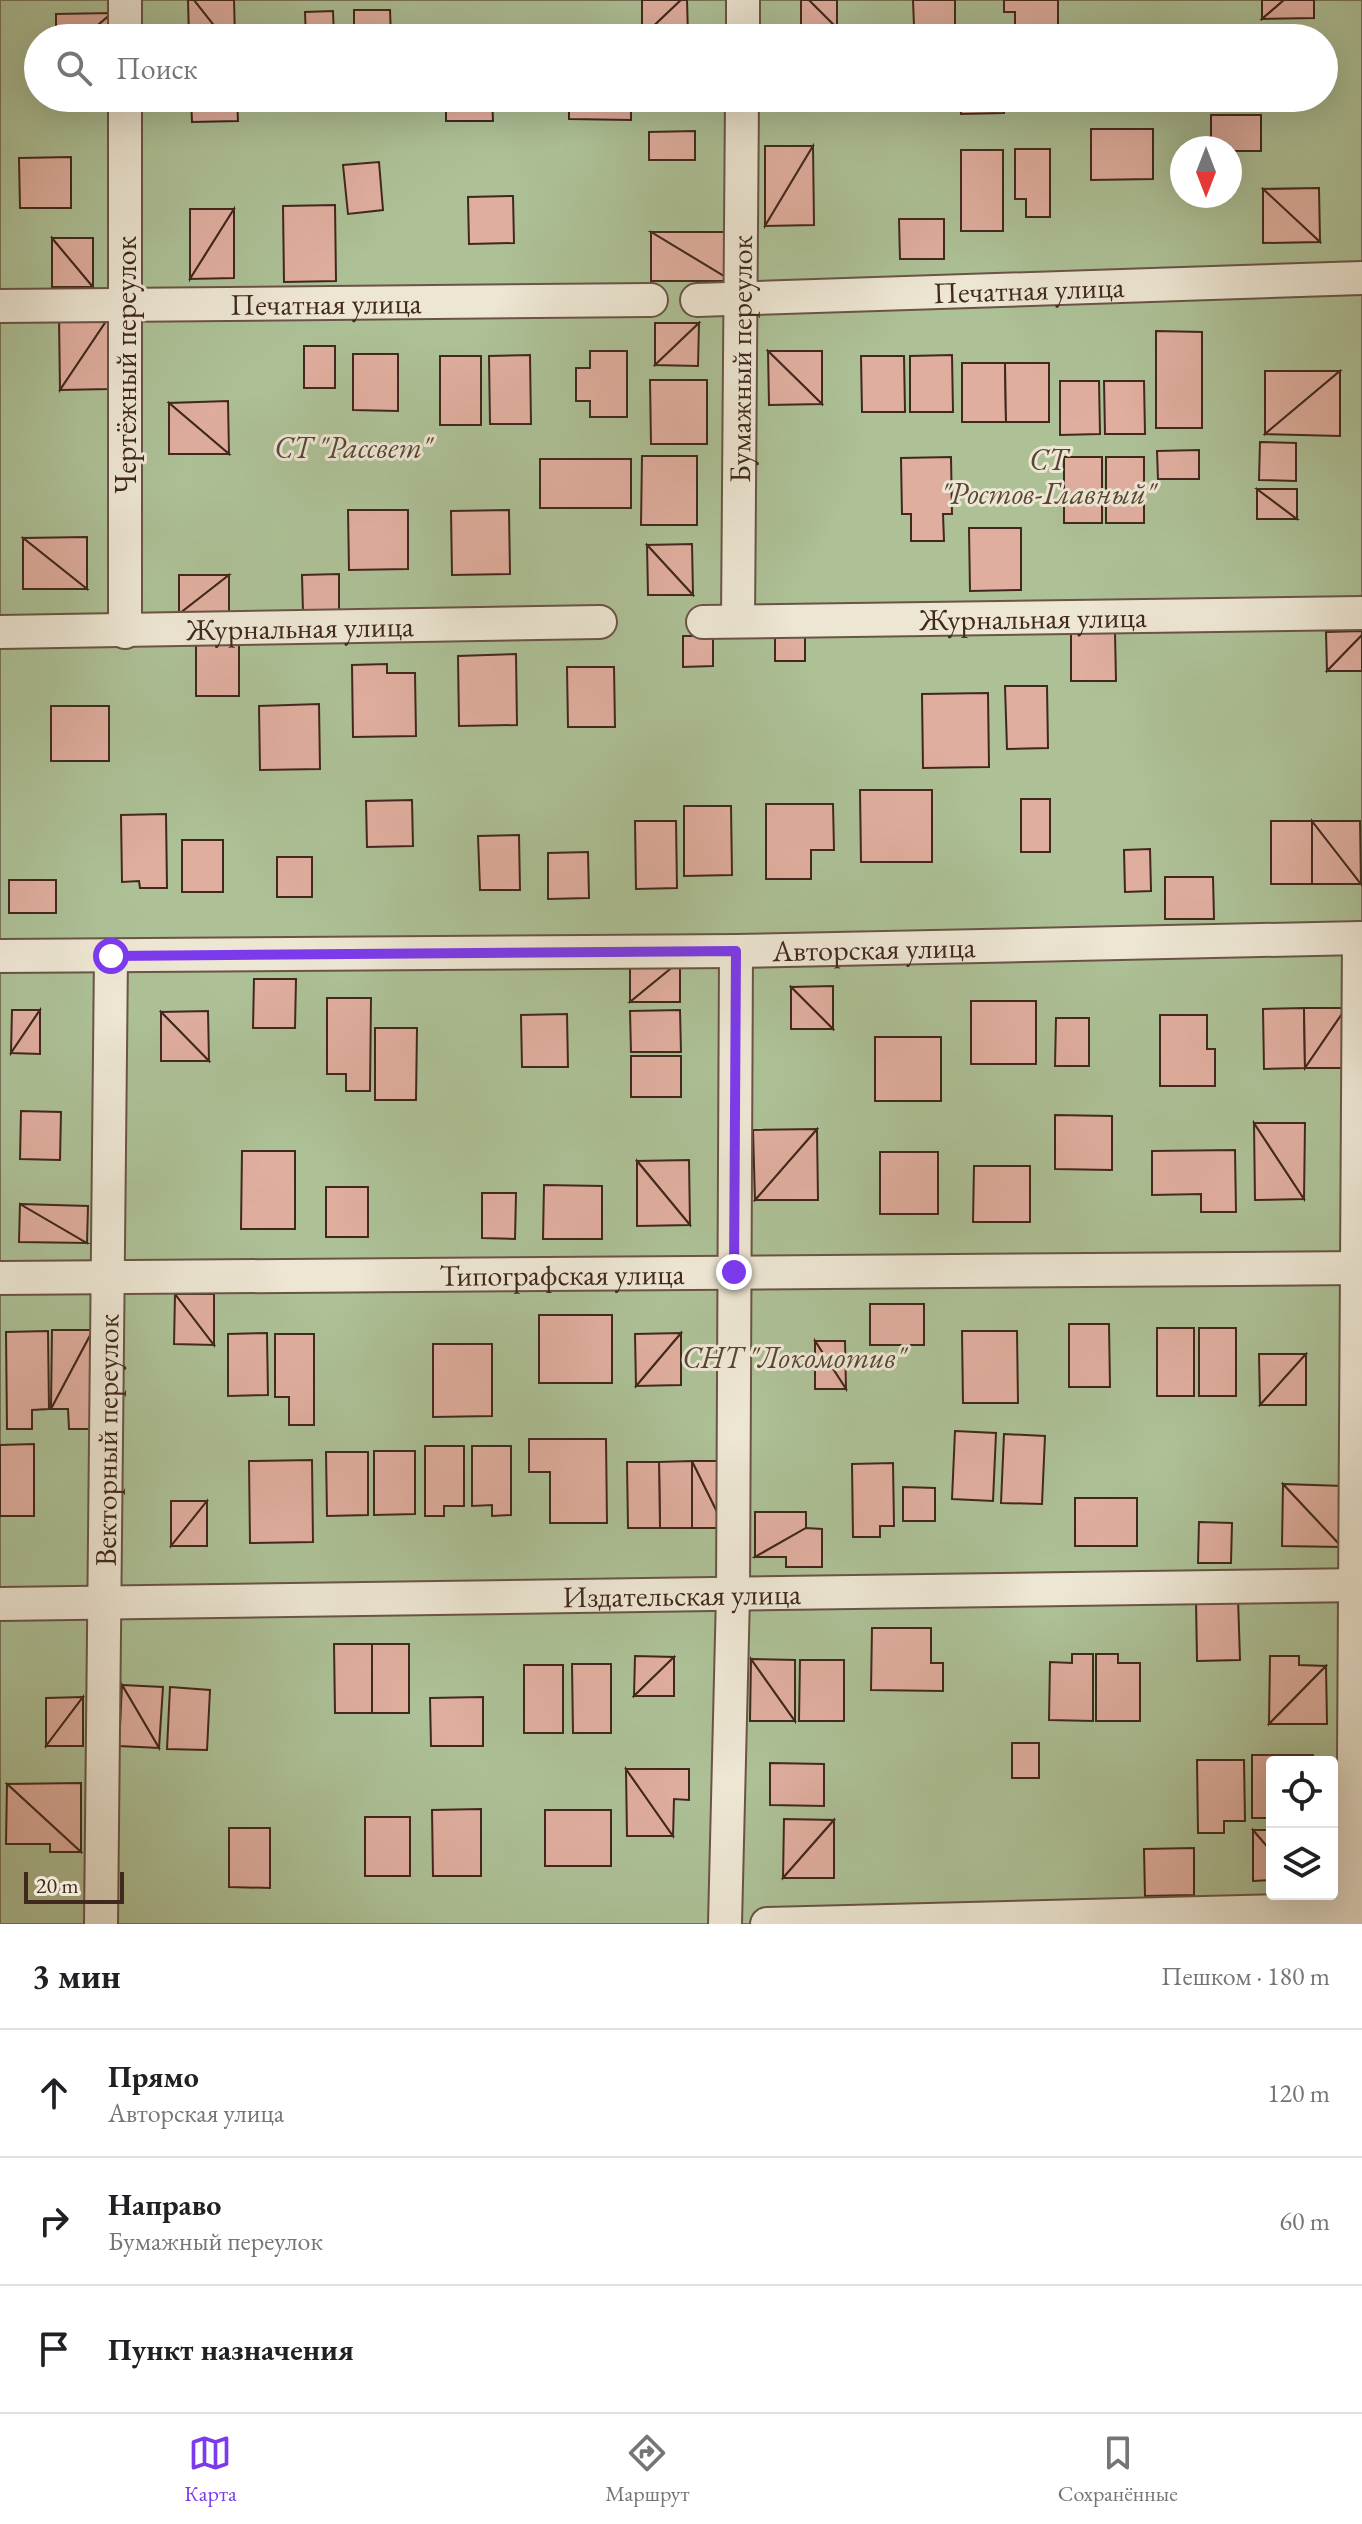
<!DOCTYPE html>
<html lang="ru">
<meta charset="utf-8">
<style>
body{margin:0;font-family:"EB Garamond",serif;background:#f6f6f6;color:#202124}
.controls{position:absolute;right:24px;bottom:24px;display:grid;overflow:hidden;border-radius:8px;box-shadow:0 8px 32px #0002}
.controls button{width:72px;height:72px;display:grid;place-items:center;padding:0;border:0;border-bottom:2px solid #e0e0e0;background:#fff;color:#202124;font:40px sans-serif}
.compass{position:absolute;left:1170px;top:136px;width:72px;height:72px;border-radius:50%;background:#fff;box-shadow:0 8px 32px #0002;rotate:180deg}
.scale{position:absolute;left:24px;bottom:20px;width:100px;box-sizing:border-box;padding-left:8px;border:4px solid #41281d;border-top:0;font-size:22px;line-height:28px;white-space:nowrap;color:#41281d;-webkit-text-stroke:6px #ede6d3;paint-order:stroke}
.stop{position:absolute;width:24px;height:24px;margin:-18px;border:6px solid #7c3aed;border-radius:50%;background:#fff}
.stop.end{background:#7c3aed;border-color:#fff;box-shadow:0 2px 8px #0008}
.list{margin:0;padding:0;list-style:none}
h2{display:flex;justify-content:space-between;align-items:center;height:104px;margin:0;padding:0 32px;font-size:34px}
h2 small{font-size:26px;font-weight:400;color:#757577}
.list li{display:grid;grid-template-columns:52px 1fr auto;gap:24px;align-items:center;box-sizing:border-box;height:128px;padding:0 32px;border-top:2px solid #e0e0e0}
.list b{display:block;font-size:30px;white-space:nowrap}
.list p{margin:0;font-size:26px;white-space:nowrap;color:#757577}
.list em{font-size:26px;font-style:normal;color:#757577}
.icon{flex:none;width:44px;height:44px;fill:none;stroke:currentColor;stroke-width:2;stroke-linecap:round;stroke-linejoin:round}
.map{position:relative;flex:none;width:1362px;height:1924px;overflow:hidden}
.search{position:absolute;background:#fff;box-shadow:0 8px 32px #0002;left:24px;right:24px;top:24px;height:88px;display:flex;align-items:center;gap:20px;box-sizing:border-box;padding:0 28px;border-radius:44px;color:#757577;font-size:30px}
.sheet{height:488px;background:#fff}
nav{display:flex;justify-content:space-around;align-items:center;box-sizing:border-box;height:112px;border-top:2px solid #e0e0e0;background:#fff;font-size:22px;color:#757577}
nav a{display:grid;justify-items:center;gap:4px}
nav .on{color:#7c3aed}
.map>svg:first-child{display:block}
.green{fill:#adc096;stroke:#77745a;stroke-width:2;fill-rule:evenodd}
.building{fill:#e0ae9f;stroke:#41281d;stroke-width:2}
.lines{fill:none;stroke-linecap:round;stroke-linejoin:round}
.minor-casing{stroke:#6a5445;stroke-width:36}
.minor{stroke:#ede6d3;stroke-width:32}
.route{stroke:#7c3aed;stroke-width:10}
.labels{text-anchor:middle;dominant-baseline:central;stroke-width:6;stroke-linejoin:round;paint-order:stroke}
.street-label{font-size:30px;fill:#41281d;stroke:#ede6d3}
.park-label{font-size:30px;font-style:italic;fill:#574635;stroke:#ede6d3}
</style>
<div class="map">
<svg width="1362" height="1924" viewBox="0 0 1362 1924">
<rect width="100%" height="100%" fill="#e3d8bc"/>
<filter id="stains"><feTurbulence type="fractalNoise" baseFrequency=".0025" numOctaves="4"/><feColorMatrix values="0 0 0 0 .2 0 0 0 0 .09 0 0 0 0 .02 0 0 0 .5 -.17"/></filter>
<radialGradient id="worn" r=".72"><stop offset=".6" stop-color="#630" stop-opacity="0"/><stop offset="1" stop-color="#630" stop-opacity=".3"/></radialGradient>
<path class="green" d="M0 0H1362V1924H0ZM38 38H1324V98H38ZM1182 148H1230V196H1182ZM1272 1762H1332V1894H1272Z"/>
<g class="building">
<path d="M188 0H194L224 38H189Z"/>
<path d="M194 0H234L235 38H224Z"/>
<path d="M642 0H681L642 37Z"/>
<path d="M681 0H687L688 36 642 37Z"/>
<path d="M801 0H809L837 28 801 29Z"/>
<path d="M809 0H837V28Z"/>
<path d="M913 0H955V26H914Z"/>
<path d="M1004 0H1058V26L1015 27V12H1004Z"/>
<path d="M1262 0H1284L1262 19Z"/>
<path d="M1284 0H1314V18L1262 19Z"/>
<path d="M354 10H390L391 38H354Z"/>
<path d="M333 11 334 38H306L305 12Z"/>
<path d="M112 13 83 38H56V14Z"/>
<path d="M112 13V38H83Z"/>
<path d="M570 27 632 28V38H570Z"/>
<path d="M191 98H237L238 121 192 122Z"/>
<path d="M446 98H492L493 121H446Z"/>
<path d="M569 98H631V120L569 119Z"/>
<path d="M961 98H1004V113L961 114Z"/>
<path d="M1211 115H1261V151H1230V148H1211Z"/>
<path d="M1091 129H1153V179L1091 180Z"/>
<path d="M695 131V160H649V132Z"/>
<path d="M765 146H813L765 226Z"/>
<path d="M813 146 814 225 765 226Z"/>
<path d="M1015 149H1050V217H1026V199H1015Z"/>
<rect x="961" y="150" width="42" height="81"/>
<path d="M71 157V208H20L19 158Z"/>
<path d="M379 162 383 210 348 214 343 165Z"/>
<path d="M1319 188 1320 242 1263 189Z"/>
<path d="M1263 189 1320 242 1263 243Z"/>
<path d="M513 196 514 243 469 244 468 197Z"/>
<path d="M335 205 336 281 284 282 283 206Z"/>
<path d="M190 209H234L190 279Z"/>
<path d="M234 209V278L190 279Z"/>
<path d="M899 219H944V259H900Z"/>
<path d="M651 232H732V281Z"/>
<path d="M651 232 732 281H651Z"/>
<path d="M52 238 93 287H52Z"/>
<path d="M52 238H93V287Z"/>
<path d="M59 317H109L60 390Z"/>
<path d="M109 317V389L60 390Z"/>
<path d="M655 323H699L655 365Z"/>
<path d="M699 323 698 366 655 365Z"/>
<path d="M1156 331 1202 332V428H1156Z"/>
<rect x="304" y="346" width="31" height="42"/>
<path d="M590 351H627V417H590V401H576V368H590Z"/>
<path d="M768 351H822V404Z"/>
<path d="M768 351 822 404 769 405Z"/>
<path d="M353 354H398V411L353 410Z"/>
<path d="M530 355 531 424H490L489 356Z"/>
<path d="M952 355 953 412H910V356Z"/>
<rect x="440" y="356" width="41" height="69"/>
<path d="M861 356H904L905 412H862Z"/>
<path d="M962 363H1005L1006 422H962Z"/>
<path d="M1005 363H1049V422H1006Z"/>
<path d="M1265 371H1340L1265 434Z"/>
<path d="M1340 371V436L1265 434Z"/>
<path d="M650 380H707V444H651Z"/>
<path d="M1060 381H1099L1100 434 1060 435Z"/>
<path d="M1104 381H1144L1145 434H1105Z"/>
<path d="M228 401 229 454 169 403Z"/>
<path d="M169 403 229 454H169Z"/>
<path d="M1260 442 1296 443V481L1259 480Z"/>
<path d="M1199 450V479H1158L1157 451Z"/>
<path d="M642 456H697V525H641Z"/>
<path d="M951 457 952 514H943L944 541H911V514H902L901 458Z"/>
<rect x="1064" y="457" width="38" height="66"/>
<rect x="1106" y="457" width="38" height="66"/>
<rect x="540" y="459" width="91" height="49"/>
<path d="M1257 489 1297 519H1257Z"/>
<path d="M1257 489H1297V519Z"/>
<path d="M348 510H408V569L349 570Z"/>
<path d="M509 510 510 574 452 575 451 511Z"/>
<path d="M969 528H1021V590L970 591Z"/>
<path d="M87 537V589L23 538Z"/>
<path d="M23 538 87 589H23Z"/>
<path d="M692 544 693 595 647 545Z"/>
<path d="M647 545 693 595H648Z"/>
<path d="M339 574V611L303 612 302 575Z"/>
<path d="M179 575H229L179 614Z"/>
<path d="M229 575V614H179Z"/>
<path d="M1362 631V635L1327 671 1326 632Z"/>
<rect x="775" y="632" width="30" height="29"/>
<path d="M1071 632H1115L1116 681H1071Z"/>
<path d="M1362 635V671H1327Z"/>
<path d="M683 636H713V666L683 667Z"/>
<rect x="196" y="639" width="43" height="57"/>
<path d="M516 654 517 725 459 726 458 656Z"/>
<path d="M387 664V673H415L416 736 353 737 352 665Z"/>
<path d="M567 667H614L615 727H568Z"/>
<path d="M1005 686H1047L1048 748 1007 749Z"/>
<path d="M988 693 989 767 923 768 922 694Z"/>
<path d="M319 704 320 769 260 770 259 706Z"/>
<rect x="51" y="706" width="58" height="55"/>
<path d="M860 790H932V862H861Z"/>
<rect x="1021" y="799" width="29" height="53"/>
<path d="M412 800 413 846 367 847 366 801Z"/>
<path d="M766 804H833L834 850H811V879H766Z"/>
<path d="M684 806H731L732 875 684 876Z"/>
<path d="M166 814 167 888H140L139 881 122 882 121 815Z"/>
<path d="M635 821H676L677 888 636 889Z"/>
<rect x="1271" y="821" width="41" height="63"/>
<path d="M1312 821 1361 884H1312Z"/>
<path d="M1312 821H1360L1361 884Z"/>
<path d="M519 835 520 890H480L478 836Z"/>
<rect x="182" y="840" width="41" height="52"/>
<path d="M1150 849 1151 891 1125 892 1124 850Z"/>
<path d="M588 852 589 898 548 899V853Z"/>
<rect x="277" y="857" width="35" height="40"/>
<path d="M1165 877H1213L1214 919H1165Z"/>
<rect x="9" y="880" width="47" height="33"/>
<path d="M630 961H680L630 1002Z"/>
<path d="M680 961V1002H630Z"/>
<path d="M254 979H296L295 1028H253Z"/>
<path d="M833 986V1029L791 987Z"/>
<path d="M791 987 833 1029H791Z"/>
<path d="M327 998H371L370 1091H346V1074H327Z"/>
<rect x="971" y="1001" width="65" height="63"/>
<path d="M1304 1008 1305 1068 1264 1069 1263 1009Z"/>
<path d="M1304 1008H1346L1305 1068Z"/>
<path d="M1346 1008V1068H1305Z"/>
<path d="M12 1010H40L11 1053Z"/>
<path d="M40 1010V1054L11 1053Z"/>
<path d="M680 1010 681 1052H631L630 1011Z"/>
<path d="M208 1011 209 1061 161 1012Z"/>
<path d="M161 1012 209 1061H161Z"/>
<path d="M567 1014 568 1067H522L521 1015Z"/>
<path d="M1160 1015H1207V1049H1215V1086H1160Z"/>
<path d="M1056 1018H1089V1066H1055Z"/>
<path d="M375 1028H417L416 1100H375Z"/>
<rect x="875" y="1037" width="66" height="64"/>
<rect x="631" y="1056" width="50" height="41"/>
<path d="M21 1111 61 1112 60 1160 20 1159Z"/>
<path d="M1055 1115 1112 1116V1170L1055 1169Z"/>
<path d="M1254 1123 1304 1199 1255 1200Z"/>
<path d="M1254 1123H1305L1304 1199Z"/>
<path d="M817 1129 818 1200H755Z"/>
<path d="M817 1129 755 1200 753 1130Z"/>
<path d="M1235 1150 1236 1212H1201V1194L1152 1195V1151Z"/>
<path d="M242 1151H295V1229H241Z"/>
<rect x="880" y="1152" width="58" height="62"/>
<path d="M689 1160 690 1225 637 1161Z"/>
<path d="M637 1161 690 1225 637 1226Z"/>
<path d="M974 1166H1030V1222H973Z"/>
<path d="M544 1185 602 1186V1239H543Z"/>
<rect x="326" y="1187" width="42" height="50"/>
<path d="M482 1193H516L515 1239 482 1238Z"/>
<path d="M20 1204 87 1243 19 1242Z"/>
<path d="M20 1204 88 1206 87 1243Z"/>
<path d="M175 1294 214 1345 174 1344Z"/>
<path d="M175 1294H214V1345Z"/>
<rect x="870" y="1304" width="54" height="41"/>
<rect x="539" y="1315" width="73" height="68"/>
<path d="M1069 1324H1109L1110 1387H1069Z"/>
<rect x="1157" y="1328" width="37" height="68"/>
<rect x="1199" y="1328" width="37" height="68"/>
<path d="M52 1330H93L51 1409Z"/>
<path d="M93 1330V1429H69L68 1409H51Z"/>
<path d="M48 1331 49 1409 32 1410V1429H7L6 1332Z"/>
<path d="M962 1331H1017L1018 1403H963Z"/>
<path d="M267 1333 268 1395 228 1396V1334Z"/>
<path d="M681 1333V1385L636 1386Z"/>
<path d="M681 1333 636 1386 635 1334Z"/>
<path d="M275 1334H314V1425H289V1397H275Z"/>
<path d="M815 1341H845L846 1389Z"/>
<path d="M815 1341 846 1389H815Z"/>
<path d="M433 1344H492V1416L433 1417Z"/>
<path d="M1259 1354H1306L1260 1405Z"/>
<path d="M1306 1354V1405H1260Z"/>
<path d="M955 1431 996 1433 993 1501 952 1499Z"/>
<path d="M1004 1434 1045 1436 1042 1504 1001 1503Z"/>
<path d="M529 1439H606L607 1523H550V1472H529Z"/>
<path d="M34 1444V1516H0V1445Z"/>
<path d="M425 1446H464V1506H444V1516H425Z"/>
<path d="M472 1446H511V1515L492 1516V1505L472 1506Z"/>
<path d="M374 1451H415V1514L374 1515Z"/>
<path d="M326 1452H368V1515L327 1516Z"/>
<path d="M312 1460 313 1542 250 1543 249 1461Z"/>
<path d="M692 1461V1528H660L659 1462Z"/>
<path d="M692 1461 725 1528H692Z"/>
<path d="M692 1461H724L725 1528Z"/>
<path d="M627 1462H659L660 1528H628Z"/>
<path d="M893 1463 894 1526H880V1537H853L852 1464Z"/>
<path d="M1283 1484 1342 1547 1282 1546Z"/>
<path d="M1283 1484 1343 1486 1342 1547Z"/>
<path d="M903 1487 935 1488V1521H903Z"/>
<rect x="1075" y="1498" width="62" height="48"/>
<path d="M171 1501H207L171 1546Z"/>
<path d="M207 1501V1546H171Z"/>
<path d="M755 1512H806V1528L755 1557Z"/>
<path d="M1199 1522 1232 1523 1231 1563H1198Z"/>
<path d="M806 1528 822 1529V1567H786V1557H755Z"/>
<path d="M1238 1598 1240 1660 1197 1661 1196 1599Z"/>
<path d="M872 1628H931V1663H943V1691L871 1690Z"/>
<path d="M334 1644H372V1713H335Z"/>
<rect x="372" y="1644" width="37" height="69"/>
<path d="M1072 1654H1093V1721L1049 1720 1050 1662 1072 1663Z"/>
<path d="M1096 1654H1118V1663H1140V1721H1096Z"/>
<path d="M635 1656 674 1657 634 1696Z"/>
<path d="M1270 1656H1299V1665L1326 1666 1269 1724Z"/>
<path d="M674 1657V1696H634Z"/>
<path d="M751 1659 795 1721H750Z"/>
<path d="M751 1659 795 1660V1721Z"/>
<path d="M800 1660H844V1721H799Z"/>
<path d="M572 1664H611V1733H573Z"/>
<rect x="524" y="1665" width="39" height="68"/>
<path d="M1326 1666 1327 1724H1269Z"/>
<path d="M122 1685 163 1687 159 1748Z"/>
<path d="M122 1685 159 1748 119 1746Z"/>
<path d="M170 1687 210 1690 207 1750 167 1749Z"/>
<path d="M83 1697 46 1746V1698Z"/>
<path d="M83 1697V1746H46Z"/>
<path d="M483 1697V1746H431L430 1698Z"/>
<rect x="1012" y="1743" width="27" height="35"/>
<path d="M1252 1755H1313V1762H1272V1818H1252Z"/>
<path d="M1197 1760H1244L1245 1821H1224V1833H1198Z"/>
<path d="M770 1763 824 1764V1806L770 1805Z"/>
<path d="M626 1769 673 1836H627Z"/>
<path d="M626 1769H689V1800L674 1799 673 1836Z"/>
<path d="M81 1783V1852L7 1784Z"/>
<path d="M7 1784 81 1852H50V1844H6Z"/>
<path d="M481 1809V1876H433L432 1810Z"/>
<rect x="545" y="1810" width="66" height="56"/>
<rect x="365" y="1817" width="45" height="59"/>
<path d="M784 1819 834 1820 783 1878Z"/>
<path d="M834 1820V1878H783Z"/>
<path d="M229 1828H270V1888L229 1887Z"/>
<path d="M1253 1830 1272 1852V1880L1253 1881Z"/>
<path d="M1253 1830H1272V1852Z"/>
<path d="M1194 1848V1895L1145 1896 1144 1849Z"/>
</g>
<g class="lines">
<g class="minor-casing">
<g id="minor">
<path d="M125 0V38"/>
<path d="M743 38V0"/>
<path d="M125 98V632"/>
<path id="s1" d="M697 300 1362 278"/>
<path id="s2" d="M0 306 651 300"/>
<path id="s3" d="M738 621 742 98"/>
<path id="s4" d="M703 622 1362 613"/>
<path id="s5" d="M0 632 600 622"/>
<path id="s6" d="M0 956 736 951 1362 938"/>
<path id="s7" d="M0 1278 1362 1268"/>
<path id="s8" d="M0 1604 1362 1585"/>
<path id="s9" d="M101 1924 111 956"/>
<path d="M725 1924 733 1595 736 951"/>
<path d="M767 1924 1362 1909"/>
<path d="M1353 1924 1359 938"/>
</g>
</g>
<use href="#minor" class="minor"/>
</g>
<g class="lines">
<path class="route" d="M111 956 736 951 734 1272"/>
</g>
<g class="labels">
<g class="street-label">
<text stroke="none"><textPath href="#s1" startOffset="332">Печатная улица</textPath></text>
<text stroke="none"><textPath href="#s2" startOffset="326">Печатная улица</textPath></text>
<text stroke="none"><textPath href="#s3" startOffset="262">Бумажный переулок</textPath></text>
<text transform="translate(125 365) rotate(-90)">Чертёжный переулок</text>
<text stroke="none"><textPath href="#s4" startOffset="330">Журнальная улица</textPath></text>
<text stroke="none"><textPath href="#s5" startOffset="300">Журнальная улица</textPath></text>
<text stroke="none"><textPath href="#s6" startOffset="874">Авторская улица</textPath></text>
<text stroke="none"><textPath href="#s7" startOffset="562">Типографская улица</textPath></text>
<text stroke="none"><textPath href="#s9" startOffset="484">Векторный переулок</textPath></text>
<text stroke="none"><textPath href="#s8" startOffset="682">Издательская улица</textPath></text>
</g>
<g class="park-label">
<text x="353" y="447">СТ "Рассвет"</text>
<text x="1048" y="459">СТ<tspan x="1048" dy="34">"Ростов-Главный"</tspan></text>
<text x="794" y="1357">СНТ "Локомотив"</text>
</g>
</g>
<rect width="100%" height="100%" filter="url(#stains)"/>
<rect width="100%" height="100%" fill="url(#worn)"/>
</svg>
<div class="controls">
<button><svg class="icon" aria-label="locate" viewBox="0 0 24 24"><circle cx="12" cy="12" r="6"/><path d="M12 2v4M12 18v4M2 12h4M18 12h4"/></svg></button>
<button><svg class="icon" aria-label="layers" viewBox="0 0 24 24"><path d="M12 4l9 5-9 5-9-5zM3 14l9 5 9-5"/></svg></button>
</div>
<svg class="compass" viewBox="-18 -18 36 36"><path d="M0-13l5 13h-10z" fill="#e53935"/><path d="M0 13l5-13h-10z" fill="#757577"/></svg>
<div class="scale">20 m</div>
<div class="stop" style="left:111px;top:956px"></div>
<div class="stop end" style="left:734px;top:1272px"></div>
<div class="search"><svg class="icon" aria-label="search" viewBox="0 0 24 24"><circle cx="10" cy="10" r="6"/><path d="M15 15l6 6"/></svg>Поиск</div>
</div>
<section class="sheet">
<h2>3 мин<small>Пешком · 180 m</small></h2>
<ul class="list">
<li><svg class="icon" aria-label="ahead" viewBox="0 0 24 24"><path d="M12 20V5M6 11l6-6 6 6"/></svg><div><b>Прямо</b><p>Авторская улица</p></div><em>120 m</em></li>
<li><svg class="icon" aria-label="right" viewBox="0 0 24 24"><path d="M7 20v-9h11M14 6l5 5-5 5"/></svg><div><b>Направо</b><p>Бумажный переулок</p></div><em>60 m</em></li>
<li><svg class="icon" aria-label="arrive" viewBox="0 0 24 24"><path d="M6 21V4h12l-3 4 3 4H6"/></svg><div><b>Пункт назначения</b></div></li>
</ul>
</section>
<nav>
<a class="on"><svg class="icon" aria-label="map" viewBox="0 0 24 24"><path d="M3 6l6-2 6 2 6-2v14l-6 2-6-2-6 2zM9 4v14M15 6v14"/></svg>Карта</a>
<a><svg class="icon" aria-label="directions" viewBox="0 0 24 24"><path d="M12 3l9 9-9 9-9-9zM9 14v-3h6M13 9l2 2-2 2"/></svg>Маршрут</a>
<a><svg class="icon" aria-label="saved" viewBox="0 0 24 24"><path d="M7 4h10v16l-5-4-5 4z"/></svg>Сохранённые</a>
</nav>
